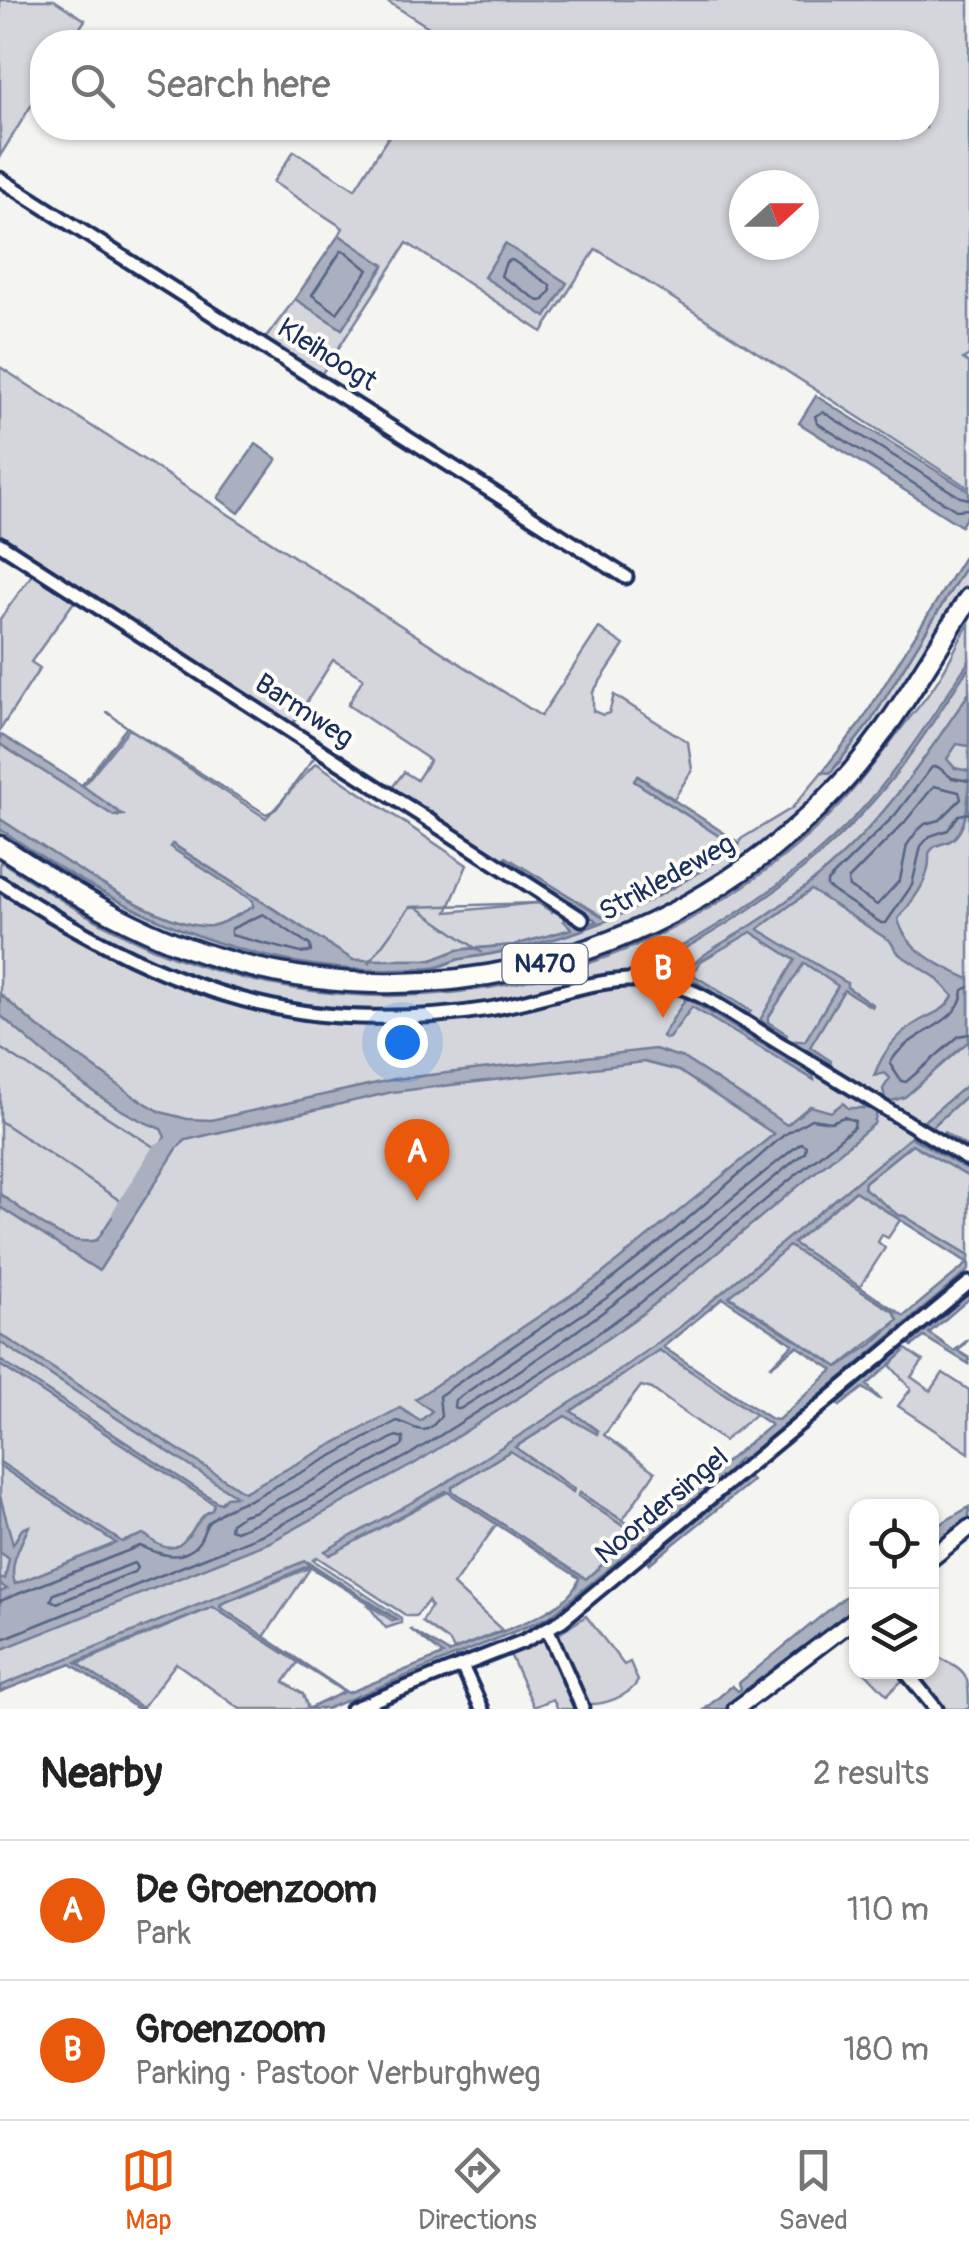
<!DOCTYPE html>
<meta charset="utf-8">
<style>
body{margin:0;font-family:Pangolin,sans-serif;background:#f6f6f6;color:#222}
.controls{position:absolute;right:30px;bottom:30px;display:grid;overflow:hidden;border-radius:20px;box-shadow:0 2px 8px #0004}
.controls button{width:90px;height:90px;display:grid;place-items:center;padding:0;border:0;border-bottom:2px solid #e0e0e0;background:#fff;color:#222;font:50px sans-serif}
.compass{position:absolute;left:729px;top:170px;width:90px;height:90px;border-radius:50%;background:#fff;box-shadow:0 2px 8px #0004;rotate:69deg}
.you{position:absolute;left:402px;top:1042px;width:35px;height:35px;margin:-25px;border:8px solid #fff;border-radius:50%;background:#1a73e8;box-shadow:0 0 0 15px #1a73e833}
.badge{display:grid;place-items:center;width:65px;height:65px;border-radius:50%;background:#ea580c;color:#fff;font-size:32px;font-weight:700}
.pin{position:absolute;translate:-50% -82px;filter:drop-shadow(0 2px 5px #0008)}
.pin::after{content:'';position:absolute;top:52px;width:35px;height:30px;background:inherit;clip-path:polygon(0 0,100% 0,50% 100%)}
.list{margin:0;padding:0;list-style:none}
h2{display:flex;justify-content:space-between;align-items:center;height:130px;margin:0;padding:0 40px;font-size:42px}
h2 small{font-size:32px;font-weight:400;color:#767676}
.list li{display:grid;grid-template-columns:65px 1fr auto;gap:30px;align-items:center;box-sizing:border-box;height:140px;padding:0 40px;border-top:2px solid #e0e0e0}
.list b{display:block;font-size:38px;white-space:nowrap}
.list p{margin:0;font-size:32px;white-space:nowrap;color:#767676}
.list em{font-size:32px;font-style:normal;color:#767676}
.icon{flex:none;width:55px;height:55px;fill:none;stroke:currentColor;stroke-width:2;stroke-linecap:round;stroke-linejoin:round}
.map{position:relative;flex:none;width:969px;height:1709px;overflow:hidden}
.search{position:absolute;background:#fff;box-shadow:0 2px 8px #0004;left:30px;right:30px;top:30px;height:110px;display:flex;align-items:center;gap:25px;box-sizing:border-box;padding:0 35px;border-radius:40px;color:#767676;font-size:38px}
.sheet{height:410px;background:#fff}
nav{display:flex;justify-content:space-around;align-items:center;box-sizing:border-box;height:140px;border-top:2px solid #e0e0e0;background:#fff;font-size:28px;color:#767676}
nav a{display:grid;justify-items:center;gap:5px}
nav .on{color:#ea580c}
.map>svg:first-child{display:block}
.green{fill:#d4d6db;stroke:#78829c;stroke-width:2.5;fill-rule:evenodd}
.water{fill:#aab0bf;stroke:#717c98;stroke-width:2.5;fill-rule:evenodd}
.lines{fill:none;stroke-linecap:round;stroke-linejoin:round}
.shore{stroke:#546385;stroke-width:2.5}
.stream{stroke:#717c98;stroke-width:2.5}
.canal{stroke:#aab0bf;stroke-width:10}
.minor-casing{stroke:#1b2f5e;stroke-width:19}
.tertiary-casing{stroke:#1b2f5e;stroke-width:21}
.primary-casing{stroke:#1b2f5e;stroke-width:25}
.minor{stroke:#fdfcf7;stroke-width:11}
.tertiary{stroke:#fdfcf7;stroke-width:14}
.primary{stroke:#fdfcf7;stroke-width:18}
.labels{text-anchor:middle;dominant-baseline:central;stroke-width:8;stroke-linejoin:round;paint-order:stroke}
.shield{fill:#fdfcf7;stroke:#5f6c8c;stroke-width:2.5}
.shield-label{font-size:25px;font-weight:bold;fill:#1b2f5e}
.street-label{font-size:28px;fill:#1b2f5e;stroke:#fdfcf7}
</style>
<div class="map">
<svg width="969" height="1709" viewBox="0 0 969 1709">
<rect width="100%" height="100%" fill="#f4f4f1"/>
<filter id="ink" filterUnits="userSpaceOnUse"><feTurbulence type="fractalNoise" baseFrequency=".01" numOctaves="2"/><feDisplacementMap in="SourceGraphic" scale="20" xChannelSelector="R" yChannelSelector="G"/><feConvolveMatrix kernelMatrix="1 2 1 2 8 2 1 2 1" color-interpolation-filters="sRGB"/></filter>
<g filter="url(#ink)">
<g class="green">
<path d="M0 0H54L85 20 71 42H42V88L0 156Z"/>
<path d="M385 0H969V355L963 359 969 363V488L596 249 542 332 407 243 321 375 265 339 295 299 342 329 384 266 339 235 343 228 273 182 294 151 355 189 394 128H926V42H447L448 39ZM744 185H804V245H744Z"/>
<path d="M0 367 541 716 599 628 624 645 593 692V711L603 715 609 713 614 695 688 742 692 770 674 799 638 776 634 781 733 845 660 893 605 918 506 857 598 921 582 927 565 918 564 921 572 929 515 945 463 949 432 960H353L173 844 253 901V907C241 913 224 924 211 926 163 932 42 846 0 819V744L119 817 83 786 129 729 266 818 316 763 467 865 447 912 537 903 535 893 486 856 488 851 391 789 404 772 417 780 430 760 348 705 363 678 333 660 292 725 0 534Z"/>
<path d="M969 561V593L862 754 754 860 631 931 457 977 310 975 164 936 0 841V829C129 918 271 984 432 968 443 967 451 961 461 959 574 942 646 911 739 845L741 839 792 808 822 772 831 773 871 721Z"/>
<path d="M34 572 76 599 31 662 40 668 0 730V619Z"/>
<path d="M969 624V1087L932 1127 969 1093V1148L944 1132 942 1134 969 1150V1171L911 1137 700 1315 557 1417 329 1555 448 1492 497 1524 453 1585 502 1630 454 1650 450 1642 422 1622 431 1606 428 1601 416 1616H407L317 1557 313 1560 401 1618V1623L386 1628 367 1604 393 1621 397 1619 308 1562 0 1688V888L114 956 198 989 377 1020 502 1002C360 1021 219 1005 92 935 60 918 30 897 0 878V861C55 897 111 933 172 956 401 1043 659 985 832 813 859 786 880 755 904 725 918 707 933 691 944 670 953 655 959 639 969 624Z"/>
<path d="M912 1144 969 1177V1255L904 1216H898L864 1188 865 1182Z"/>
<path d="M855 1191 900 1220 888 1238 882 1235 878 1242 885 1248 860 1287 792 1243Z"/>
<path d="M789 1245 894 1312 898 1320 838 1367 729 1296Z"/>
<path d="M903 1347 923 1361 911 1377 931 1391 943 1373 969 1390V1453L898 1406 911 1389 890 1365 904 1352Z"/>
<path d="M659 1350 757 1413 724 1441 652 1389 641 1386 604 1435 655 1472 622 1521 580 1493 636 1535 586 1579 452 1491V1487L510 1451 538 1465 514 1448 565 1416 574 1415 571 1411Z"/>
<path d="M687 1505 690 1510 574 1607 568 1602Z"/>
<path d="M311 1567 264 1637 220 1607 221 1604Z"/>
<path d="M563 1606 566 1613 552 1623 466 1661 458 1659 456 1655 545 1619Z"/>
<path d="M213 1607 298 1662 284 1682 303 1694 308 1709H240L176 1663 142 1708 77 1664Z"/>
<path d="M586 1616 624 1665 630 1662 638 1681C630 1696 601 1707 585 1703L556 1636Z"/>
<path d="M540 1637H545L552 1642 580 1709H558L553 1699 534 1707 509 1652Z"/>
<path d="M932 1654C966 1671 969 1669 969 1709H946L916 1672H932Z"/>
<path d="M865 1672H902L906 1677 887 1695Z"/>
</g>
<g class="water">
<path d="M339 235 384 265 342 329 295 299Z"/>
<path d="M505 244 567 283 546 317 484 277Z"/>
<path d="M816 396 969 491V513L961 526 799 423Z"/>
<path d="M256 444 277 459 239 513 218 498Z"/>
<path d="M969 549V561L871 721 830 773 822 772 862 721Z"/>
<path d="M969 661V667C940 711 911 758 876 798 819 864 748 915 671 956L669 959 673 964 671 966 665 962 673 951C747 911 816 863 872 798 908 755 938 708 969 661Z"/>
<path d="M969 693V746L957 744 947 759 955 768 969 771C969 794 969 830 950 841 939 846 936 843 929 853 931 880 914 899 898 919 906 951 941 966 969 979V1041L905 1097 886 1103 883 1089 890 1078 885 1073 874 1076C882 1053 898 1033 921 1020 934 1013 946 1010 953 996L935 977 899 954 890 941 811 890 758 929 847 983V987L873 1005 872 1007 844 990 810 1047 831 1061 830 1064 792 1041H805L838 986 804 963 768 1018V1022L787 1034 786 1037 760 1020 795 960 751 932 701 961 694 971 695 976 751 1011 749 1014 690 978 686 972C704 950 732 939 755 923 772 912 789 899 805 887 874 835 921 764 969 693Z"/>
<path d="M0 734 83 786 123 815 114 816 0 744Z"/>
<path d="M637 776 738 842 739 846C646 910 572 943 460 959 450 961 443 967 432 968 270 983 129 918 0 829V819C43 846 162 932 211 926 224 924 241 913 253 907V901L170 847 172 844 353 960H432L457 950 515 945 572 929 564 921 565 918 582 927 597 921 502 861 506 857 605 918 660 893 733 845 634 781Z"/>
<path d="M0 994 37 1026 135 1097 161 1112 187 1119 211 1120 395 1079 655 1049 683 1058 787 1125 810 1106 831 1112 843 1103 848 1108H874L877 1112 874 1124 645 1312 568 1366 414 1464 270 1542 0 1650V1592L7 1589 0 1584V1579H5L9 1559 0 1552V1496L13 1544 22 1529 29 1526C21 1545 8 1564 15 1584L116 1543 0 1466V1462L122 1542 143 1534C148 1536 151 1540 156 1543 187 1562 192 1517 212 1510L214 1504 0 1365V1360L217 1502 221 1503 226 1497 236 1496 0 1342V1334L244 1492 400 1408 420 1421 432 1411 415 1399 598 1277 774 1134 679 1071 644 1062 392 1092 186 1140 178 1147 99 1271 0 1207V1194C26 1211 64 1249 97 1240L165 1137 161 1129C103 1108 46 1055 0 1015Z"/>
<path d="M686 998 813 1075 814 1080 692 1007 669 1038 665 1039 662 1036Z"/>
<path d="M969 1083V1093L932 1127 925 1124V1120Z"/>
<path d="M911 1137 969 1171V1177L912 1144 865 1182 864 1188 898 1215 904 1216 969 1255V1270L743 1460 739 1459 726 1474 549 1617 326 1709H308L344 1692 213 1607 76 1662 143 1709H138L71 1664 0 1692V1686L305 1561 398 1621 308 1566 221 1604 220 1607 348 1693 443 1655 410 1629 449 1653C482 1636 571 1615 579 1578L446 1491 336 1552 329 1555 325 1551 439 1487 603 1382 681 1326ZM855 1191 968 1263 904 1316 793 1243ZM789 1246 894 1312 898 1320 872 1344 838 1367 729 1297ZM723 1298 793 1344 770 1367 797 1346 833 1370 778 1420 771 1419 663 1347ZM659 1350 771 1425 641 1532 580 1493 578 1496 636 1535 586 1579 452 1491V1487L510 1451 573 1492 574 1489 515 1447 565 1416 597 1434 598 1431 571 1411Z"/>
<path d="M969 1294V1299L929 1333 954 1351 969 1339 958 1351 969 1358V1364L924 1337 912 1346 910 1344Z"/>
<path d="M901 1350 904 1352 867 1385 881 1400 863 1388 840 1406 838 1403Z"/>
<path d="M749 1477 752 1481 649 1564 647 1561Z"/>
<path d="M969 1507V1517L932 1550V1529Z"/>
<path d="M856 1588V1610L725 1709H705L732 1686 738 1691 741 1689 739 1683Z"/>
</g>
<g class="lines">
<g class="shore">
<path d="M341 251 346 252 368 270 337 313 312 295Z"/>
<path d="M512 260 550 285 551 290 544 300 539 301 501 276 506 262Z"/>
<path d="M969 499 960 497 823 412 815 416 817 423 956 510 969 509"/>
<path d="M969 781 952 778 938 767H932L895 815 827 882V887L881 923H886L912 885 921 846 930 836 948 830 959 815 969 813"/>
<path d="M934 786 959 792 961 799 940 820 925 824 917 831 907 845 900 880 877 905 849 887 848 880 904 823Z"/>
<path d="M263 914 310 945 311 952 301 953 231 935V929Z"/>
<path d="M969 987 963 990C961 1027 905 1031 890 1064L901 1081 906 1082 959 1036 969 1034"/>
<path d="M801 1143 806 1146 805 1152C694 1244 583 1333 460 1409L454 1407 455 1400 611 1295Z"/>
<path d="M396 1436 403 1438V1445C349 1476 294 1508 236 1531L230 1529 231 1523 243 1515 256 1511Z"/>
<path d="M134 1563 137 1568 134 1572 57 1603 51 1600 54 1594Z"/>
<path d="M0 1601 140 1546C158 1554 182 1564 198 1543 203 1538 204 1527 209 1522 218 1513 238 1502 250 1500L397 1421C417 1427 424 1440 441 1416L439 1396 604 1285 677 1228 784 1135 811 1119 831 1122 844 1117 855 1121 854 1127 639 1304 563 1358 409 1455 266 1533 0 1640"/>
</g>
<g class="stream">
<path d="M127 727 266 814 276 809 314 758"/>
<path d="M82 785 127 727 107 712"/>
<path d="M418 908 481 952"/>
<path d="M369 963 410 907 538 903 552 912"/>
<path d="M0 1048 157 1149"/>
<path d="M0 1121 122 1202"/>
</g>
<path class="canal" d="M117 1214 157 1149 168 1143"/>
<g class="minor-casing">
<g id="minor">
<path d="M0 179 626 577"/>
<path d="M0 544 582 919"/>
<path d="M0 883C108 953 228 1014 359 1017 402 1018 447 1016 489 1009 567 996 633 956 709 1000L969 1160"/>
<path d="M548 1630 582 1707"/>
<path d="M462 1666 482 1709"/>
<path d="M906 1672 936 1709"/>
<path d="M352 1709 524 1641 561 1621 969 1283"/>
</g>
</g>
<g class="tertiary-casing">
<g id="tertiary">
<path d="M932 1558 969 1528"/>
<path d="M736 1709 856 1618"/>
</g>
</g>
<g class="primary-casing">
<path id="primary" d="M0 846C69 891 136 933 215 957 438 1026 682 955 840 785 891 730 928 661 969 598"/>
</g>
<use href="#minor" class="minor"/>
<use href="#tertiary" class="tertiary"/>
<use href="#primary" class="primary"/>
</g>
</g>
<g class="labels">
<rect class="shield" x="502.5" y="944" width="85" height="40" rx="8"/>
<g class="shield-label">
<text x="545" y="964">N470</text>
</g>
<g class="street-label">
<text transform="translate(327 355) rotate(32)">Kleihoogt</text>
<text transform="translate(304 711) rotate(33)">Barmweg</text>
<text transform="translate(667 878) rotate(-29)">Strikledeweg</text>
<text transform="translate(662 1506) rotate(-40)">Noordersingel</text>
</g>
</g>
</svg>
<div class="controls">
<button><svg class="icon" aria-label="locate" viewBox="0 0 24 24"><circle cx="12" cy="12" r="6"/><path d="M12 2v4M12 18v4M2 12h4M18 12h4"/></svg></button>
<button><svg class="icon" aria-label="layers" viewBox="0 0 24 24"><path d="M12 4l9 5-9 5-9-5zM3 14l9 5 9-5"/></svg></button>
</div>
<svg class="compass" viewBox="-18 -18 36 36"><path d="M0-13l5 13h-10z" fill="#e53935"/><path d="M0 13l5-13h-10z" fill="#767676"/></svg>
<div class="you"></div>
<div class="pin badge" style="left:417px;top:1201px">A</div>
<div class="pin badge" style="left:663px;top:1018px">B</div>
<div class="search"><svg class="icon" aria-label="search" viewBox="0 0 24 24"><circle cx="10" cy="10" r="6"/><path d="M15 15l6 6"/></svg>Search here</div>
</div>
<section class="sheet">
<h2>Nearby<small>2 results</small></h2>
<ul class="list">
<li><span class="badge">A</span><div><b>De Groenzoom</b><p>Park</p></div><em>110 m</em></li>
<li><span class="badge">B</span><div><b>Groenzoom</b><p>Parking · Pastoor Verburghweg</p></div><em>180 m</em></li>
</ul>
</section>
<nav>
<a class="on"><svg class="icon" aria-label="map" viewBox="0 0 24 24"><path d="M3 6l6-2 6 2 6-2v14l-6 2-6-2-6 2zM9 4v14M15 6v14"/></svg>Map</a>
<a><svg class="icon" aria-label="directions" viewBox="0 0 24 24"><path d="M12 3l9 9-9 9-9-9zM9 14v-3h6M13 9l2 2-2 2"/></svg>Directions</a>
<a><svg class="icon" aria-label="saved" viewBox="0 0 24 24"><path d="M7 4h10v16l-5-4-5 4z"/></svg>Saved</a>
</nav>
